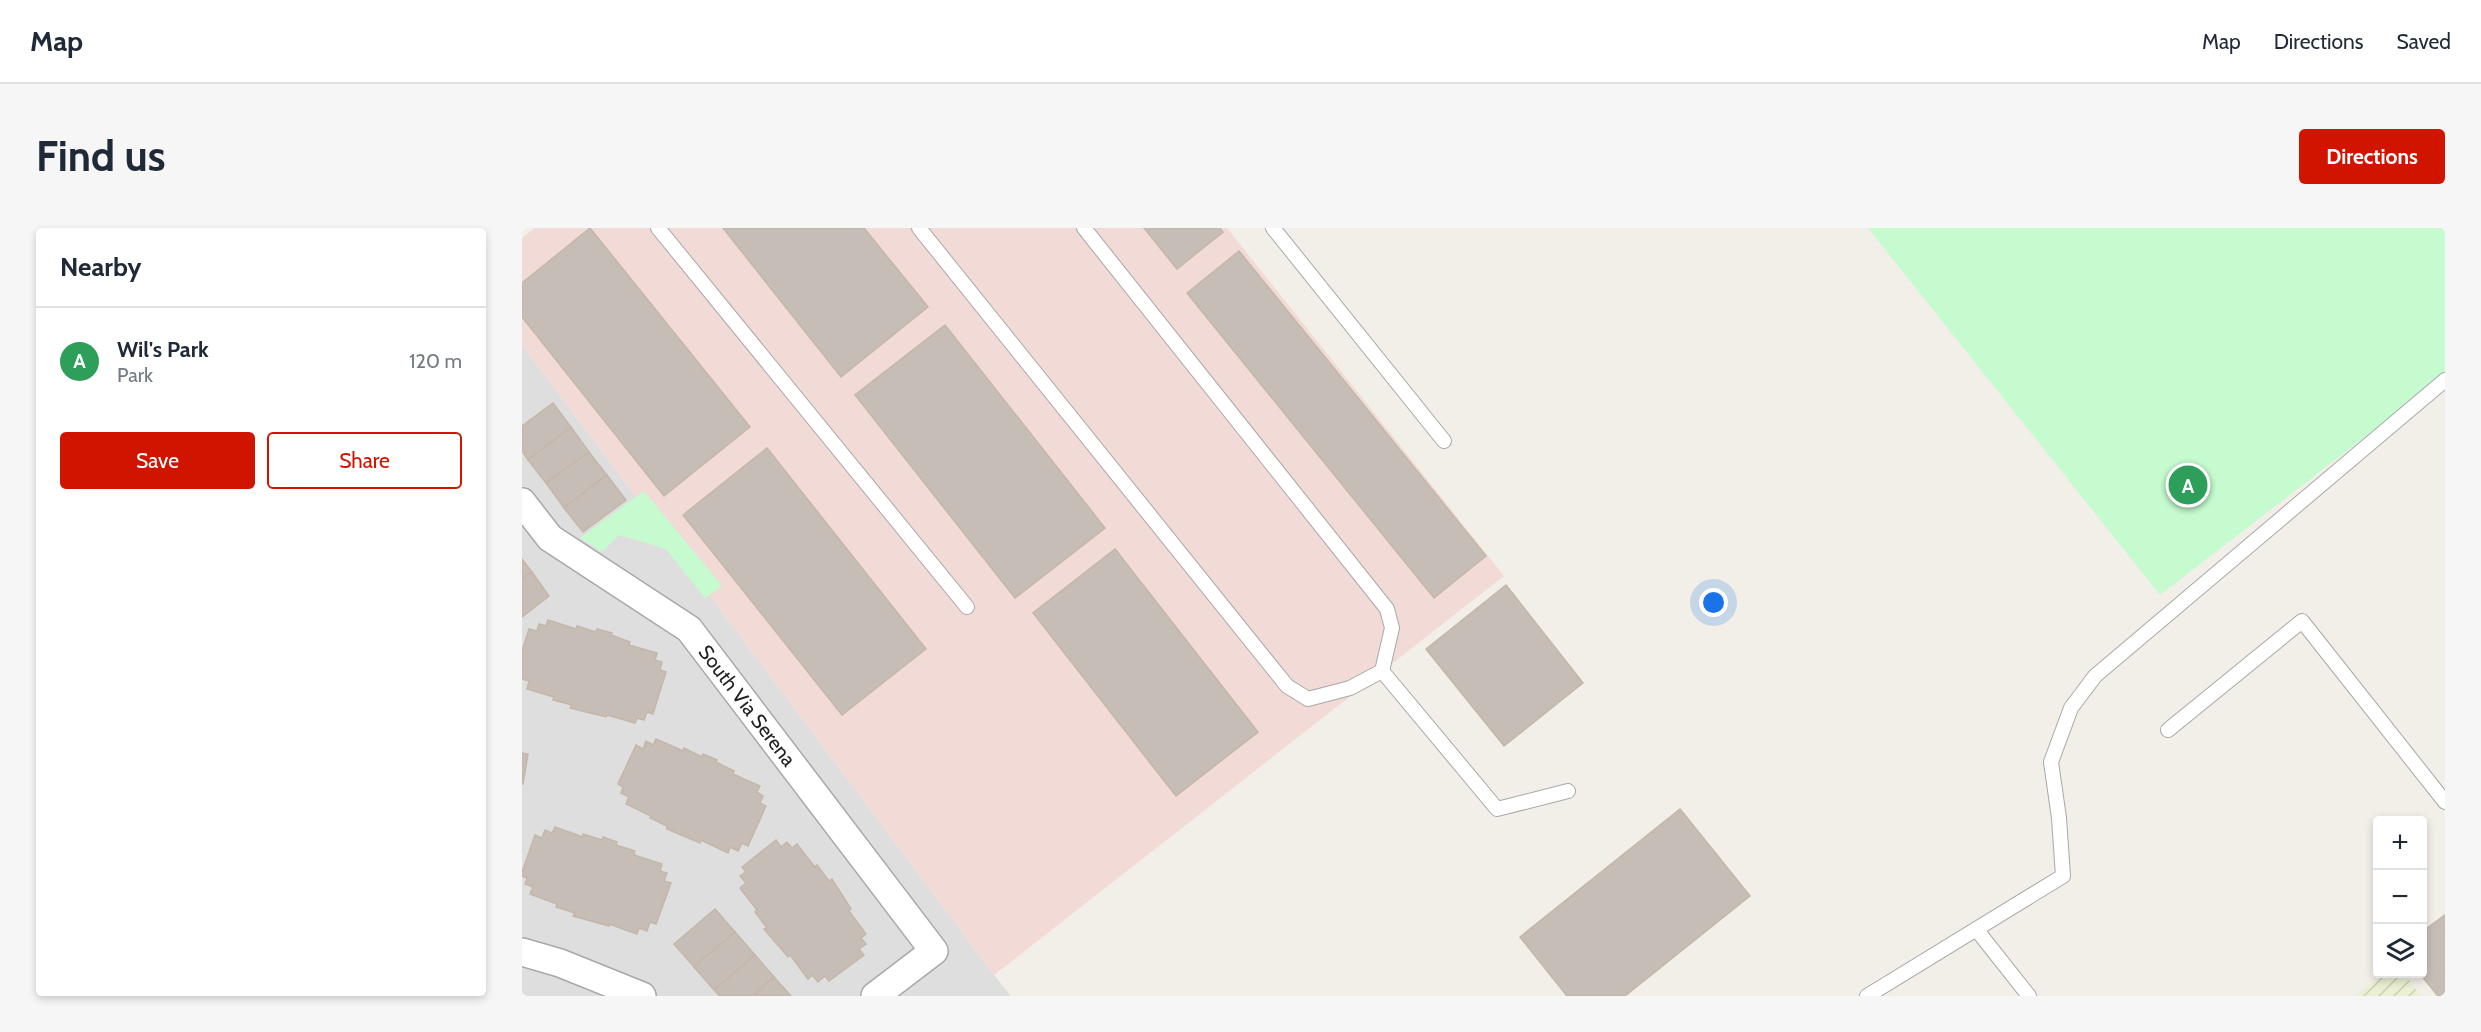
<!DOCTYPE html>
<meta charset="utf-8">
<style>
body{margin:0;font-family:Cabin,sans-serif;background:#f6f6f7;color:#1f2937}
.controls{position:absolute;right:18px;bottom:18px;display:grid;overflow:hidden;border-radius:6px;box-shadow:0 3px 9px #0003}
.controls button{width:54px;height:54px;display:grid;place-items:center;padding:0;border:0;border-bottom:2px solid #e0e1e3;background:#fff;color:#1f2937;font:30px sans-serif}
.you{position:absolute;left:1192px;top:375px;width:21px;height:21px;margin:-15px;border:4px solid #fff;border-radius:50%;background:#1a73e8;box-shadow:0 0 0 9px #1a73e833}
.badge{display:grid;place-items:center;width:39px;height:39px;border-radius:50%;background:#d11400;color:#fff;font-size:20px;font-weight:700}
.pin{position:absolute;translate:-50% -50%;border:3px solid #fff;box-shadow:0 2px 6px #0006}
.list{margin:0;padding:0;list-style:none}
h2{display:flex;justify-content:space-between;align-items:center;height:78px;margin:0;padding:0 24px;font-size:26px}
h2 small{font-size:20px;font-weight:400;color:#747a83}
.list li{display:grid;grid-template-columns:39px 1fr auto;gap:18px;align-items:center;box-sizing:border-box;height:108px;padding:0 24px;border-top:2px solid #e0e1e3}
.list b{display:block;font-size:22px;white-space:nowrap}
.list p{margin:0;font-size:20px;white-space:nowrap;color:#747a83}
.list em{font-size:20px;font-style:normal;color:#747a83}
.actions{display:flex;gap:12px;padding:18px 24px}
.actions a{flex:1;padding:14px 0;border:2px solid #d11400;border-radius:6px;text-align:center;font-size:21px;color:#d11400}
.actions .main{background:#d11400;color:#fff}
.icon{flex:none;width:33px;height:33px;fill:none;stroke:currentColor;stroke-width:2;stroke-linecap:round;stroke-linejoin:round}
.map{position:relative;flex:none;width:1923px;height:768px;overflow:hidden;border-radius:6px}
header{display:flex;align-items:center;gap:36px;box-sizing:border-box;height:84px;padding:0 30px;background:#fff;border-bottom:2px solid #e0e1e3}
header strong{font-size:28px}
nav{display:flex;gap:33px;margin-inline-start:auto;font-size:21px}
.intro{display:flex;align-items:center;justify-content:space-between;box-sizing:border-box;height:144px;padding:0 36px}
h1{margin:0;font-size:42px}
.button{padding:15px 27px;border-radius:6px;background:#d11400;color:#fff;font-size:21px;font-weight:700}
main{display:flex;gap:36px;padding:0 36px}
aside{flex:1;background:#fff;border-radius:6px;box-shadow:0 3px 9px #0003}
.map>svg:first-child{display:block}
.residential{fill:#dfdede}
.commercial{fill:#f2dad7}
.farmland{fill:url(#farmland-furrows)}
.park{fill:#c5fbce}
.building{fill:#c6beb6;stroke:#c3b7a9;stroke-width:1.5}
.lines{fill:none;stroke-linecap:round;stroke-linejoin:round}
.service-casing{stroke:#a8a8a8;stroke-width:16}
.minor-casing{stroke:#a8a8a8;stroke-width:30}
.service{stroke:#fff;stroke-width:14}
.minor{stroke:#fff;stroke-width:27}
.labels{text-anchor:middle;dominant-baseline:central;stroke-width:6;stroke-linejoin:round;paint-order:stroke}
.street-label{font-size:20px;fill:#212121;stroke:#fff}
</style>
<header>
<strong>Map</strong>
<nav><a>Map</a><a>Directions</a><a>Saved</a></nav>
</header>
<div class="intro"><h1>Find us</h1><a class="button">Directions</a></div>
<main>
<aside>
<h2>Nearby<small></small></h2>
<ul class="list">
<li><span class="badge" style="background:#2e9e5b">A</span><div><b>Wil's Park</b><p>Park</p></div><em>120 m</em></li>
</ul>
<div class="actions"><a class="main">Save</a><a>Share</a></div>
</aside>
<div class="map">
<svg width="1923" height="768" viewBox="0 0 1923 768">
<defs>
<pattern id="farmland-furrows" width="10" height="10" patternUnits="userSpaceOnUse" patternTransform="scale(1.5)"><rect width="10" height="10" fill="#ebf0d3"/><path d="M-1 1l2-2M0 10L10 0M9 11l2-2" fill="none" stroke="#c9ceb5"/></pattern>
</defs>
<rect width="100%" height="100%" fill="#f1efe7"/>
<path class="residential" d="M0 117 472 747 489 768H0Z"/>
<path class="commercial" d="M13 0H705L982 348 472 747 0 117V10Z"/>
<path class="farmland" d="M1861 746H1882L1899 768H1833Z"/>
<g class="park">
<path d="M1346 0H1923V147L1638 367Z"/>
<path d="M122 263 200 358 183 370 144 321 97 307 80 324 58 310Z"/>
</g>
<g class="building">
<path d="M68 0 228 199 142 268 0 89V55Z"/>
<path d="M201 0H342L406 79 319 149Z"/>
<path d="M622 0H698L701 4 655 41Z"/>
<path d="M717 23 964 328 912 370 665 65Z"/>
<path d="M423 97 583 300 493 370 333 167Z"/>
<path d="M31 175 49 199 6 232 0 223V198Z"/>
<path d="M49 199 67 224 24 255 6 232Z"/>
<path d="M245 220 404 421 320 487 161 287Z"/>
<path d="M67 224 85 247 42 280 24 255Z"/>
<path d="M85 247 104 272 61 304 42 280Z"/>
<path d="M593 321 736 504 654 568 511 385Z"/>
<path d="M0 331 10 344 0 351Z"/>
<path d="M10 344 27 368 0 389V351Z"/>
<path d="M984 357 1061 455 982 518 904 421Z"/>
<path d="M26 392 54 401 55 398 74 404 75 401 90 405 89 407 108 414 107 417 135 425 133 432 140 434 138 442 144 444 131 486 125 484 122 492 115 490 113 495 85 487 84 489 48 480 50 477 31 472 32 469 5 461 7 453 0 451V423L7 401 15 403 17 396 24 398Z"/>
<path d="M134 511 161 523 162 520 180 529 181 526 195 532 194 534 212 543 211 546 238 558 235 564 241 568 238 575 244 578 226 618 220 615 216 623 208 619 206 625 179 612 178 615 145 601V598L128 590 129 588 104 576 107 569 99 565 101 559 96 556 114 517 121 521 124 513 131 517Z"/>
<path d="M0 525 6 526 1 556H0Z"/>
<path d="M1158 581 1228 668 1103 768H1045L998 709Z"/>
<path d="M33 599 61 609V606L80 612 81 609 95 614 94 617 113 623 112 627 140 636 138 643 145 645 142 653 149 655 134 696 128 694 125 703 117 700 115 706 87 696V698L51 688 53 685 34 679 35 676 8 666 11 659 3 656 5 650 0 648V644L13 607 20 610 23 602 30 605Z"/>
<path d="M254 612 259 619 265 614 270 620 275 616 293 639 295 637 307 653 310 651 329 681 327 683 344 706 339 710 344 716 337 721 342 727 307 753 303 748 296 754 290 747 286 751 268 727 266 729 242 701 245 700 233 684 235 682 218 660 224 655 218 648 224 644 220 639Z"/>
<path d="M193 681 213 704 172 739 152 716Z"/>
<path d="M1923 687V768H1916L1898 746H1900V704Z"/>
<path d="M213 704 233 727 192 762 172 739Z"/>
<path d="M233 727 252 749 231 768H198L192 762Z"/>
<path d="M252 749 269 768H231Z"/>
</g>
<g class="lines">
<g class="service-casing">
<g id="service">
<path d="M136 0 445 379"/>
<path d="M397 0 765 458 786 471 828 460 860 443 870 400 865 381 562 0"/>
<path d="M751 0 922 213"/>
<path d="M860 443 975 581 1046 563"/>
<path d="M1646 502 1780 393 1923 574"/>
<path d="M1454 701 1507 768"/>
<path d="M1345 768 1541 648 1537 590 1529 534 1549 480 1573 448 1923 152"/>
</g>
</g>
<g class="minor-casing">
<g id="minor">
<path id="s1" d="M0 274 28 310 167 401 412 723 353 768"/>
<path d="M0 724 38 735 120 768"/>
</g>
</g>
<use href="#service" class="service"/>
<use href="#minor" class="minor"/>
</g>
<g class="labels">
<g class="street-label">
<text stroke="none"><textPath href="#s1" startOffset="308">South Via Serena</textPath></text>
</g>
</g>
</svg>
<div class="controls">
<button>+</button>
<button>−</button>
<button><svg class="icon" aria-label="layers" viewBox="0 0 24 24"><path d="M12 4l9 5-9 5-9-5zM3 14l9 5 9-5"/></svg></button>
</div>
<div class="you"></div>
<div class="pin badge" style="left:1666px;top:257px;background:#2e9e5b">A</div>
</div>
</main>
